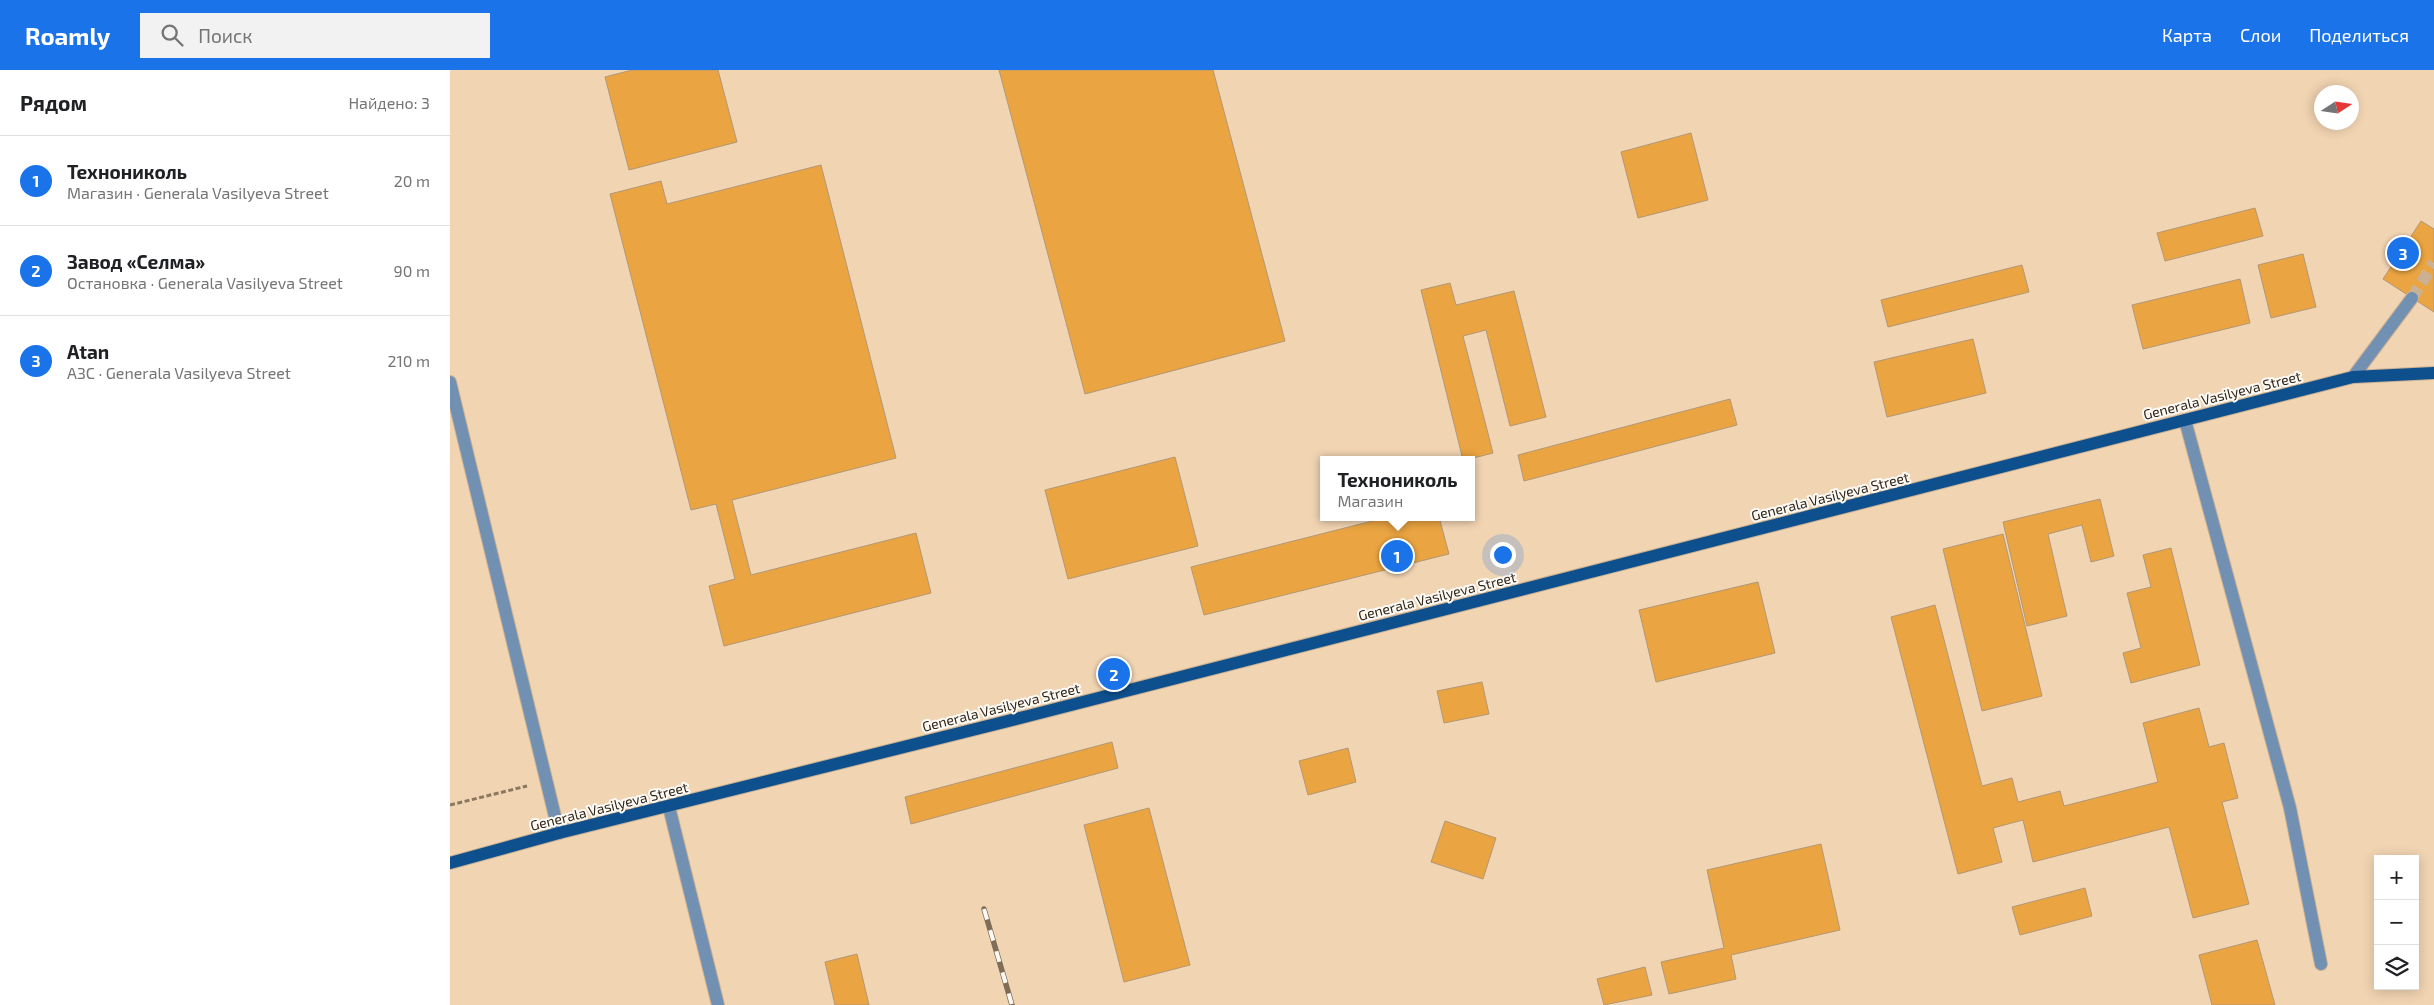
<!DOCTYPE html>
<html lang="ru">
<meta charset="utf-8">
<style>
body{margin:0;font-family:"Exo 2",sans-serif;background:#f2f2f2;color:#202124}
.controls{position:absolute;right:15px;bottom:15px;display:grid;overflow:hidden;border-radius:0px;box-shadow:0 2px 12px #0003}
.controls button{width:45px;height:45px;display:grid;place-items:center;padding:0;border:0;border-bottom:1px solid #e0e0e0;background:#fff;color:#202124;font:25px sans-serif}
.compass{position:absolute;left:1864px;top:15px;width:45px;height:45px;border-radius:50%;background:#fff;box-shadow:0 2px 12px #0003;rotate:78deg}
.you{position:absolute;left:1052px;top:484px;width:18px;height:18px;margin:-12px;border:4px solid #fff;border-radius:50%;background:#1a73e8;box-shadow:0 0 0 8px #1a73e833}
.badge{display:grid;place-items:center;width:32px;height:32px;border-radius:50%;background:#1a73e8;color:#fff;font-size:16px;font-weight:700}
.pin{position:absolute;translate:-50% -50%;border:2px solid #fff;box-shadow:0 1px 5px #0006}
.popup{position:absolute;left:870px;top:386px;width:155px;height:65px;box-sizing:border-box;display:grid;place-content:center;border-radius:0px;background:#fff;filter:drop-shadow(0 1px 4px #0005);font-size:16px;white-space:nowrap;color:#757577}
.popup b{font-size:19px;color:#202124}
.popup::after{content:'';position:absolute;left:50%;top:100%;margin-left:-10px;border:10px solid transparent;border-top-color:#fff}
.list{margin:0;padding:0;list-style:none}
h2{display:flex;justify-content:space-between;align-items:center;height:65px;margin:0;padding:0 20px;font-size:21px}
h2 small{font-size:16px;font-weight:400;color:#757577}
.list li{display:grid;grid-template-columns:32px 1fr auto;gap:15px;align-items:center;box-sizing:border-box;height:90px;padding:0 20px;border-top:1px solid #e0e0e0}
.list b{display:block;font-size:19px;white-space:nowrap}
.list p{margin:0;font-size:16px;white-space:nowrap;color:#757577}
.list em{font-size:16px;font-style:normal;color:#757577}
.icon{flex:none;width:28px;height:28px;fill:none;stroke:currentColor;stroke-width:2;stroke-linecap:round;stroke-linejoin:round}
.map{position:relative;flex:none;width:1984px;height:935px;overflow:hidden}
header{display:flex;align-items:center;gap:30px;box-sizing:border-box;height:70px;padding:0 25px;background:#1a73e8;color:#fff}
header strong{font-size:24px}
nav{display:flex;gap:28px;margin-inline-start:auto;font-size:18px}
.search{width:350px;height:45px;background:#f2f2f2;display:flex;align-items:center;gap:12px;box-sizing:border-box;padding:0 18px;border-radius:0px;color:#757577;font-size:19px}
main{display:flex}
aside{flex:1;background:#fff}
.map>svg:first-child{display:block}
.building{fill:#eaa441;stroke:#b29776}
.lines{fill:none;stroke-linecap:round;stroke-linejoin:round}
.minor-tunnel{stroke:#cab193;stroke-width:12;stroke-dasharray:12 6;stroke-linecap:butt}
.minor-casing{stroke:#cab193;stroke-width:14}
.major-casing{stroke:#cab193;stroke-width:14}
.path{stroke:#8b7861;stroke-width:3;stroke-dasharray:5 2.5;stroke-linecap:butt}
.minor{stroke:#7190b2;stroke-width:12}
.major{stroke:#0d508d;stroke-width:12}
.rail-casing{stroke:#7f6d58;stroke-width:5.5}
.rail{stroke:#fdfaf6;stroke-width:4;stroke-dasharray:11;stroke-linecap:butt}
.labels{text-anchor:middle;dominant-baseline:central;stroke-width:4;stroke-linejoin:round;paint-order:stroke}
.street-label{font-size:14px;fill:#302619;stroke:#fdfaf6}
</style>
<header>
<strong>Roamly</strong>
<div class="search"><svg class="icon" aria-label="search" viewBox="0 0 24 24"><circle cx="10" cy="10" r="6"/><path d="M15 15l6 6"/></svg>Поиск</div>
<nav><a>Карта</a><a>Слои</a><a>Поделиться</a></nav>
</header>
<main>
<aside>
<h2>Рядом<small>Найдено: 3</small></h2>
<ul class="list">
<li><span class="badge">1</span><div><b>Технониколь</b><p>Магазин · Generala Vasilyeva Street</p></div><em>20 m</em></li>
<li><span class="badge">2</span><div><b>Завод «Селма»</b><p>Остановка · Generala Vasilyeva Street</p></div><em>90 m</em></li>
<li><span class="badge">3</span><div><b>Atan</b><p>АЗС · Generala Vasilyeva Street</p></div><em>210 m</em></li>
</ul>
</aside>
<div class="map">
<svg width="1984" height="935" viewBox="0 0 1984 935">
<rect width="100%" height="100%" fill="#f1d4b2"/>
<g class="building">
<path d="M182 0H268L287 72 179 100 155 7Z"/>
<path d="M549 0H763L835 271 635 324Z"/>
<path d="M1241 63 1258 130 1188 148 1171 82Z"/>
<path d="M371 95 446 388 282 430 301 505 466 463 481 523 274 576 259 516 285 509 266 434 241 440 160 124 211 111 217 134Z"/>
<path d="M1805 138 1813 166 1715 191 1707 163Z"/>
<path d="M1971 151 1984 159V242L1933 209Z"/>
<path d="M1853 184 1866 237 1821 248 1808 195Z"/>
<path d="M1572 195 1579 222 1438 257 1431 230Z"/>
<path d="M1790 209 1800 253 1693 279 1682 235Z"/>
<path d="M1000 213 1006 235 1064 221 1096 347 1060 356 1036 260 1013 266 1043 383 1016 390H1013L971 220Z"/>
<path d="M1523 269 1536 323 1437 347 1424 292Z"/>
<path d="M1280 329 1287 355 1074 411 1068 385Z"/>
<path d="M725 387 748 476 618 509 595 420Z"/>
<path d="M1650 429 1664 486 1641 492 1632 455 1598 464 1617 546 1577 556 1553 452Z"/>
<path d="M938 447H989L999 484 754 545 741 497Z"/>
<path d="M1553 464 1592 626 1532 641 1493 479Z"/>
<path d="M1721 478 1750 595 1681 613 1673 583 1691 578 1677 523 1701 517 1693 485Z"/>
<path d="M1308 512 1325 583 1206 612 1189 540Z"/>
<path d="M1485 535 1532 716 1562 708 1568 732 1610 721 1614 736 1708 712 1693 653 1749 638 1759 677 1774 673 1788 728 1772 732 1799 834 1743 848 1719 757 1583 792 1573 750 1543 758 1552 792 1508 804 1441 547Z"/>
<path d="M1032 612 1039 644 994 653 987 621Z"/>
<path d="M662 672 668 698 461 754 455 727Z"/>
<path d="M898 678 906 712 858 725 849 691Z"/>
<path d="M699 738 740 895 674 912 634 755Z"/>
<path d="M995 751 1046 768 1033 809 981 792Z"/>
<path d="M1371 774 1390 860 1281 885 1286 909 1219 924 1211 892 1274 878 1257 800Z"/>
<path d="M1635 818 1642 846 1570 865 1562 837Z"/>
<path d="M1807 870 1825 935H1762L1749 885Z"/>
<path d="M407 884 419 935H385L375 892Z"/>
<path d="M1195 897 1202 925 1154 935 1147 909Z"/>
</g>
<g class="lines">
<path class="minor-tunnel" d="M1962 228 1984 193"/>
<g class="minor-casing">
<g id="minor">
<path d="M1903 307 1962 228"/>
<path d="M0 312 109 763"/>
<path d="M1735 350 1840 738 1871 894"/>
<path d="M219 737 268 935"/>
</g>
</g>
<g class="major-casing">
<path id="major" d="M0 793 109 763 578 646 1903 307 1984 303"/>
</g>
<path class="path" d="M0 735 77 716"/>
<use href="#minor" class="minor"/>
<use href="#major" class="major"/>
<g class="rail-casing">
<path id="rail" d="M534 839 562 935"/>
</g>
<use href="#rail" class="rail"/>
</g>
<g class="labels">
<g class="street-label">
<text transform="translate(1772 325) rotate(-14)">Generala Vasilyeva Street</text>
<text transform="translate(1380 426) rotate(-14)">Generala Vasilyeva Street</text>
<text transform="translate(987 526) rotate(-14)">Generala Vasilyeva Street</text>
<text transform="translate(551 637) rotate(-14)">Generala Vasilyeva Street</text>
<text transform="translate(159 736) rotate(-14)">Generala Vasilyeva Street</text>
</g>
</g>
</svg>
<div class="controls">
<button>+</button>
<button>−</button>
<button><svg class="icon" aria-label="layers" viewBox="0 0 24 24"><path d="M12 4l9 5-9 5-9-5zM3 14l9 5 9-5"/></svg></button>
</div>
<svg class="compass" viewBox="-18 -18 36 36"><path d="M0-13l5 13h-10z" fill="#e53935"/><path d="M0 13l5-13h-10z" fill="#757577"/></svg>
<div class="you"></div>
<div class="pin badge" style="left:947px;top:486px">1</div>
<div class="popup"><b>Технониколь</b>Магазин</div>
<div class="pin badge" style="left:664px;top:604px">2</div>
<div class="pin badge" style="left:1953px;top:183px">3</div>
</div>
</main>
